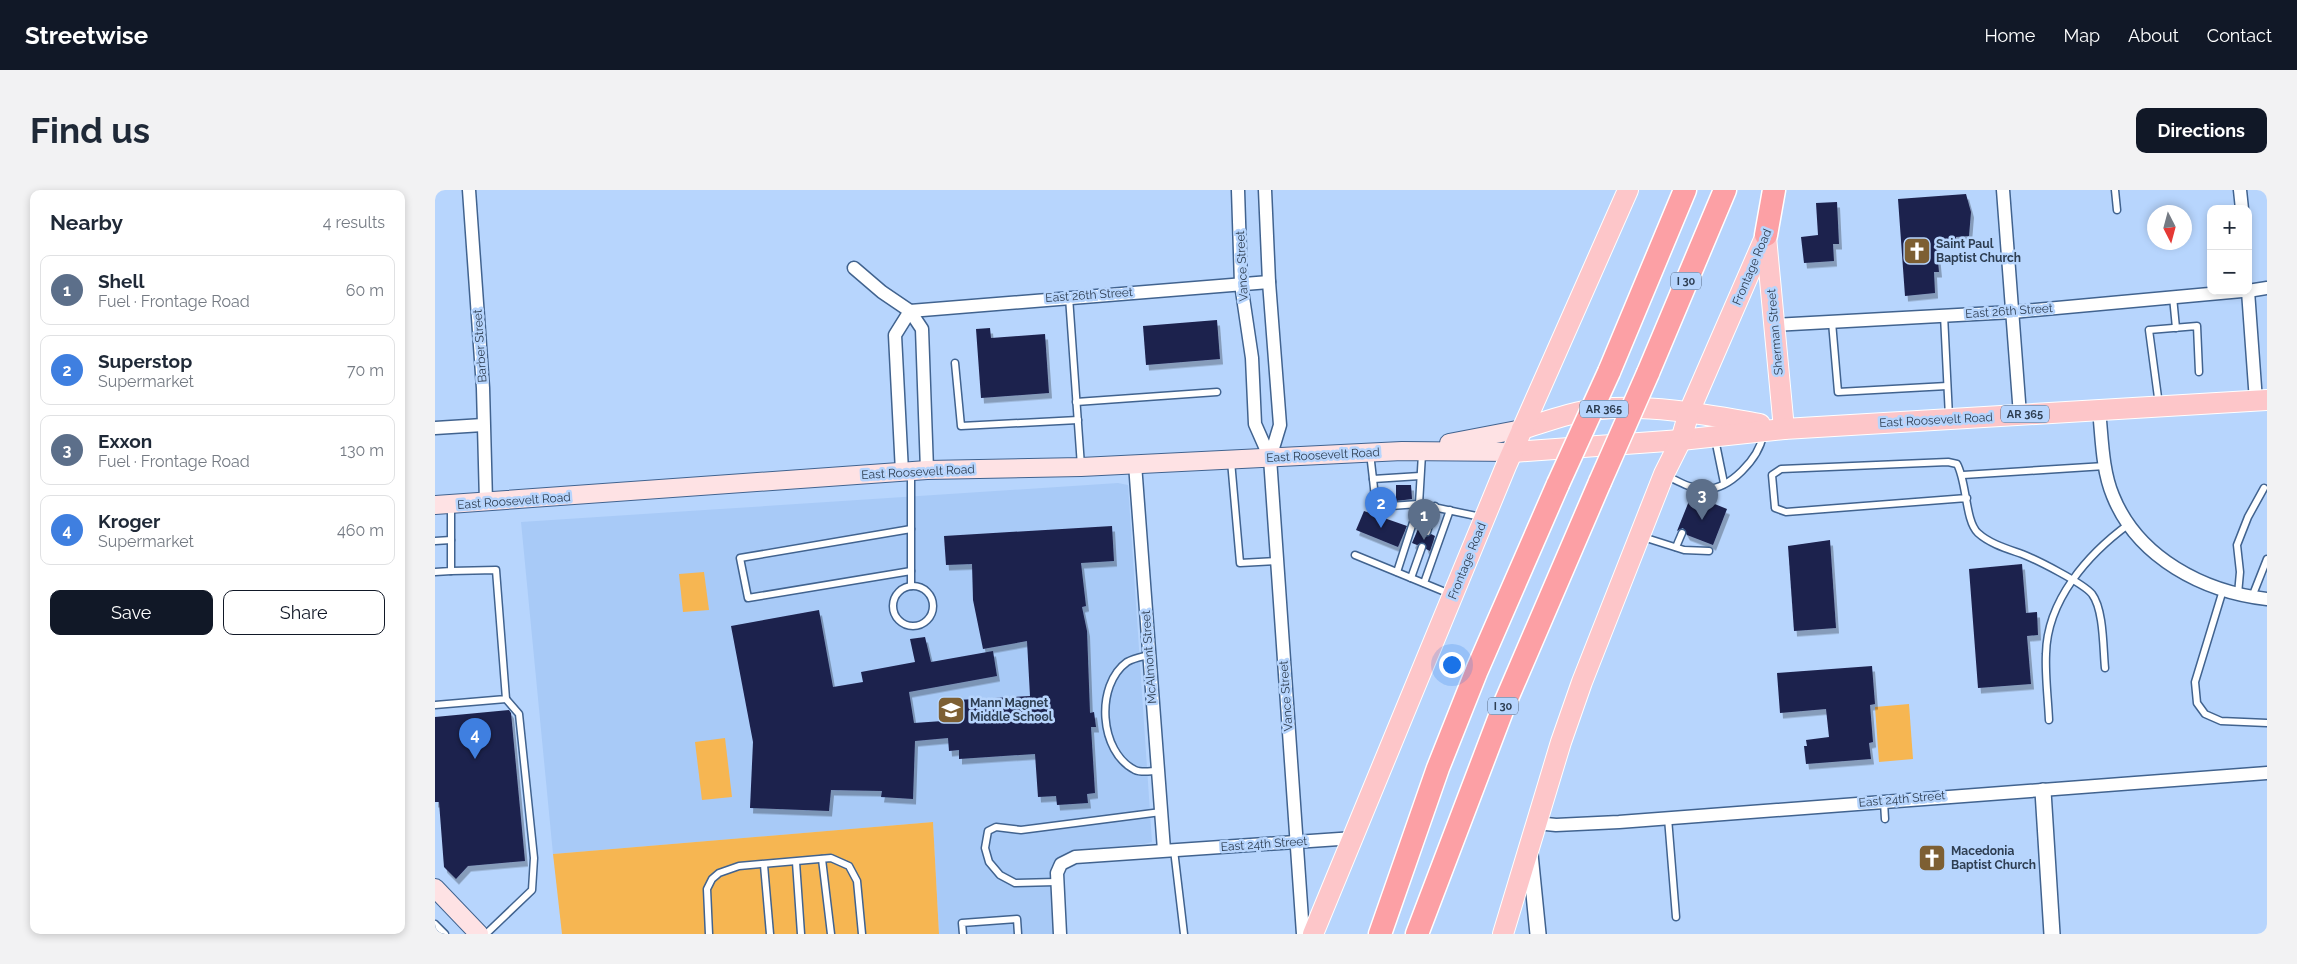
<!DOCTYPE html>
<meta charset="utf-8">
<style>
body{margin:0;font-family:Raleway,sans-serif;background:#f2f2f3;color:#1f2937}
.controls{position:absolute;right:15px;top:15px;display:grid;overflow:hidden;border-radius:10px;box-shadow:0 2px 8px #0003}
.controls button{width:45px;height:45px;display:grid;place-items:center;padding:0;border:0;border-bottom:1px solid #e0e1e3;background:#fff;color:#1f2937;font:25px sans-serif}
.compass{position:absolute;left:1712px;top:15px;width:45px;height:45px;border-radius:50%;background:#fff;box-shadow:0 2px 8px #0003;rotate:174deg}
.you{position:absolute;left:1016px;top:474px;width:18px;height:18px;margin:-12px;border:4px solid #fff;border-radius:50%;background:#1a73e8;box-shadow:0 0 0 8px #1a73e833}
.badge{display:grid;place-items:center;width:32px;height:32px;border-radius:50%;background:#111827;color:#fff;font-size:16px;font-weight:700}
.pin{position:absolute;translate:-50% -41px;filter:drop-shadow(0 1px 2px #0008)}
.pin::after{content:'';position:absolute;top:26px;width:18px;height:15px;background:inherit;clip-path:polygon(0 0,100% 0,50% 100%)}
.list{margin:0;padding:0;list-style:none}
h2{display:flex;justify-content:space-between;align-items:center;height:65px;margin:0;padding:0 20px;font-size:21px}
h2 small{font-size:16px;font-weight:400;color:#747a83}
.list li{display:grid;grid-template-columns:32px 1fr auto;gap:15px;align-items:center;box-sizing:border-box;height:70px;margin:0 10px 10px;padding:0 10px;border:1px solid #e0e1e3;border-radius:10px}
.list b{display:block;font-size:19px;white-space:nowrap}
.list p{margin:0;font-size:16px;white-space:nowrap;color:#747a83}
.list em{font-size:16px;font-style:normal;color:#747a83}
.actions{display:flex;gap:10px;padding:15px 20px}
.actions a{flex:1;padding:11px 0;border:1px solid #111827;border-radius:10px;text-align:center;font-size:18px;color:#111827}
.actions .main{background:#111827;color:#fff}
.map{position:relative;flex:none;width:1832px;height:744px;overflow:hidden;border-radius:10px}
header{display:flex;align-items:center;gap:30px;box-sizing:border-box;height:70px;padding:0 25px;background:#111827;color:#fff}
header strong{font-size:24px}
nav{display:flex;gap:28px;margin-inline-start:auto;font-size:18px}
.intro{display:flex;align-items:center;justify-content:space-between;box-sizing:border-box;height:120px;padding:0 30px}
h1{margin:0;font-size:35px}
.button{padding:12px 22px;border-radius:10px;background:#111827;color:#fff;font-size:18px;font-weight:700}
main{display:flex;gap:30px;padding:0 30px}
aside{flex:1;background:#fff;border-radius:10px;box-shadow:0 2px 8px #0003}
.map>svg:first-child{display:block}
.built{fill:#a8caf7}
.green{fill:#f6b652}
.building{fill:#1d214d;filter:url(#shadow)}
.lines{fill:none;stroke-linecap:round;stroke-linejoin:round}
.service-casing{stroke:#41638f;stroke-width:9}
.minor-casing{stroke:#41638f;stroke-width:15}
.tertiary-casing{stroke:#41638f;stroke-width:18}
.secondary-casing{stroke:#41638f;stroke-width:20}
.primary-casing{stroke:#fff;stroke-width:22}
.motorway-casing{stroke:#fff;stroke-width:25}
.service{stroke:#fff;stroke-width:6}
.minor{stroke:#fff;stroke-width:12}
.tertiary{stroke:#fff;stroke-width:15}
.secondary{stroke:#fee2e4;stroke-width:18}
.primary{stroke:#fdc6c9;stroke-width:20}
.motorway{stroke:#fca0a5;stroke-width:22}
.motorway-bridge-casing{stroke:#fff;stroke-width:25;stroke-linecap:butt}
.motorway-bridge{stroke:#fca0a5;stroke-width:22}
.labels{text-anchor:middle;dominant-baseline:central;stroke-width:5;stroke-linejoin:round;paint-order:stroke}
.shield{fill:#b7d5fd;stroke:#576b85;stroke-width:1}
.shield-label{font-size:11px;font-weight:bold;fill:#2e3e52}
.poi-label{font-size:12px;font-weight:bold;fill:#2e3e52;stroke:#b7d5fd;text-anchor:start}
.street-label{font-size:12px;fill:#2e3e52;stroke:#b7d5fd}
</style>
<header>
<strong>Streetwise</strong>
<nav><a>Home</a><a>Map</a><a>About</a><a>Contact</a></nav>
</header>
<div class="intro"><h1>Find us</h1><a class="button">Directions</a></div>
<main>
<aside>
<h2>Nearby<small>4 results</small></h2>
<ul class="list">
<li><span class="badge" style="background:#5c6f8a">1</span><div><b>Shell</b><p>Fuel · Frontage Road</p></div><em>60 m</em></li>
<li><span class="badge" style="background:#3f7fe0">2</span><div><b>Superstop</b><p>Supermarket</p></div><em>70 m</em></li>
<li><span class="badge" style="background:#5c6f8a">3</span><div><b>Exxon</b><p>Fuel · Frontage Road</p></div><em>130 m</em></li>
<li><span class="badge" style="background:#3f7fe0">4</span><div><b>Kroger</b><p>Supermarket</p></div><em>460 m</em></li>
</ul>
<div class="actions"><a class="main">Save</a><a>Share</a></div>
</aside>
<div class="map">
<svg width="1832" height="744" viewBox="0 0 1832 744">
<defs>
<filter id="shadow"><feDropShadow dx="3" dy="5.5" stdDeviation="0" flood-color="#0004"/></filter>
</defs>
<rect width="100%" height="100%" fill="#b7d5fd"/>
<path class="built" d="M683 293 693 295 717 652 709 654 639 660 625 667 616 677 619 744H504L498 632 118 664 86 332Z"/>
<g class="green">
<path d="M269 382 274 420 248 422 244 384Z"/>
<path d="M1474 514 1478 569 1444 572 1440 517Z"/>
<path d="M290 548 297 607 267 610 260 552Z"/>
<path d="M498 632 504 744H127L118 664Z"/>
</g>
<g class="building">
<path d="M1531 4 1536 22 1534 46 1521 47V49L1501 51 1504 82H1499L1500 103 1470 106 1463 9Z"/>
<path d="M1402 12 1404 54H1398L1399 71 1369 73 1366 47 1383 45 1381 13Z"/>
<path d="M782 130 785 169 711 175 708 136Z"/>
<path d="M555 138 556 148 610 144 614 203 546 208 541 139Z"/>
<path d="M961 295H976L977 309 961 311Z"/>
<path d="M1256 306 1260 311 1265 308 1292 319 1278 355 1252 345 1248 338 1242 341Z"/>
<path d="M929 321 972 336 963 357 921 340Z"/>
<path d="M677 336 679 371 646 373 651 416 647 417 652 441 655 523 659 522 661 537H656L660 603 652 604 653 613 622 615 621 606 603 607 600 564 524 569V560L514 561 513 548 480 551 478 609 446 607 447 601 396 600 394 621 315 618 318 552 296 436 384 420 398 497 428 492 426 482 480 472 475 449 490 447 496 472 558 461 562 486 474 502 479 533 522 530 521 510 595 506 592 451 548 459 538 410 537 374 511 375 509 346Z"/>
<path d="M983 339 987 341 990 347 996 344 1000 346 995 361 991 359 989 353 982 355 977 353Z"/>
<path d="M1395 350 1401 438 1359 441 1353 356Z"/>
<path d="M1587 374 1591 423 1602 422 1603 445 1592 446 1596 494 1543 498 1534 379Z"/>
<path d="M1437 476 1440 514 1435 515 1438 552 1434 553 1436 569 1371 574 1369 556H1372L1371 550 1394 547 1391 519 1345 523 1342 483Z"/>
<path d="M74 520 76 523 90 671 33 676 21 689 9 677 4 612H0V527Z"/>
</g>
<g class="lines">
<g class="service-casing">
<g id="service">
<path d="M1680 0 1682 20"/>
<path d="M634 107 646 276"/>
<path d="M1738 107 1741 138"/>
<path d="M1509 125 1514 227"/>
<path d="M1397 132 1403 202 1512 196"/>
<path d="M520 173 526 236 643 230"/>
<path d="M641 212 782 202"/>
<path d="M1724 215 1714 140 1762 136 1764 182"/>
<path d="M1280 249 1289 293"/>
<path d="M935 263 938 289 985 286"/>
<path d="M987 264 984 314 1046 327"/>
<path d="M796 271 805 373 842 371"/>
<path d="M1230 285C1243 291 1255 299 1270 299 1295 300 1324 268 1328 245"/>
<path d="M1528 285 1670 276"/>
<path d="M938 289 941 317 984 314 962 382"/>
<path d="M1260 298 1261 306"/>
<path d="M1532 308 1351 322 1340 318 1337 285 1346 279 1513 272 1522 274C1532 292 1530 331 1543 343 1555 354 1573 359 1587 364 1602 370 1648 393 1657 404 1669 420 1668 459 1670 478"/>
<path d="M476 339 305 368 313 408 476 381"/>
<path d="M992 342 1000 316"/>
<path d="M1208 347 1249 360 1274 361"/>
<path d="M0 351 16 350"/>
<path d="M1241 357 1247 343"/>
<path d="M920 365 1015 404"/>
<path d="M0 382 16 381V315"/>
<path d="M976 388 987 357"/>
<path d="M989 393 1015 320"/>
<path d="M476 396V283"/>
<circle cx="478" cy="416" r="20"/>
<path d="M1788 400 1760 492 1762 513 1770 524 1786 531 1832 533"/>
<path d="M1803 404 1805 382 1802 355 1813 327 1829 298"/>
<path d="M1817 407 1832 369"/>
<path d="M714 465C706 467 699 468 692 472 660 495 664 562 700 580 706 583 715 581 723 581"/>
<path d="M0 515 71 509 61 380 16 381"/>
<path d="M1614 530C1613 508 1610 485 1611 464 1612 410 1653 364 1694 334"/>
<path d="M1449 612 1450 629"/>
<path d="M1233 628 1241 727"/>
<path d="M739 660 749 744"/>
<path d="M387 669 396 744"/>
<path d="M361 672 366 744"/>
<path d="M329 675 335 744"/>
<path d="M621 692 580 693 565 685 554 672 550 658 553 641 561 637 586 640 726 622"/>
<path d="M0 734 10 744"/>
<path d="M51 744 97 700 99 668 84 524 71 509"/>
<path d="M274 744 272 699 277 689 284 683 304 676 396 668 414 676 422 691 427 744"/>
<path d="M528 744 527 733 582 729 583 744"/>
</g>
</g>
<g class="minor-casing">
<g id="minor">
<path d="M34 0 48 198 51 312"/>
<path d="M803 0 806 94 817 168 820 234 835 268"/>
<path d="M830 0 834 92 845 235 835 268 868 744"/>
<path d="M1568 0 1585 225"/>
<path d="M1805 0 1807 19"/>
<path d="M419 78 447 102 475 121 487 139 492 280"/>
<path d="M1813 101 1821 211"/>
<path d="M1813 101 1832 98"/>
<path d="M475 121 834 92"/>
<path d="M1340 135 1578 122 1807 101"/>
<path d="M1664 220C1667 248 1667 280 1678 306 1703 368 1769 402 1832 409"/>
<path d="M0 238 48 235"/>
<path d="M700 274 729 660"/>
<path d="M467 282 460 145 475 121"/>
<path d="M1101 633 1121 635 1184 632 1832 583"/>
<path d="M625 744 622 683 626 674 640 667 919 648"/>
</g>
</g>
<g class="tertiary-casing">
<g id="tertiary">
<path d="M1608 601 1617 744"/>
<path d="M1095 664 1103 744"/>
</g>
</g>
<g class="secondary-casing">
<g id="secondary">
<path d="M1014 253 1087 239"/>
<path d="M0 315 492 280 646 277 967 261 1078 262"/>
<path d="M0 698 44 744"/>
</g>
</g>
<g class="primary-casing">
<g id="primary">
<path d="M1331 47 1349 239"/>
<path d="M1087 239C1113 231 1139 221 1165 219 1218 214 1273 225 1325 234"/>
<path d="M1078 262 1246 250 1349 239 1832 210"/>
<path d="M878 744 1071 276 1193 0"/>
<path d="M1068 744 1126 552 1147 492 1229 284 1246 250 1254 222 1331 45"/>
</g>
</g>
<g class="motorway-casing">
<g id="motorway">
<path d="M1331 45 1339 0"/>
<path d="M1174 182 1250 0"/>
<path d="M1213 183 1290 0"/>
<path d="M945 744 1003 578 1042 480 1123 294"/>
<path d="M982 744 1070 513 1165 292"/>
</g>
</g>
<use href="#service" class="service"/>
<use href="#minor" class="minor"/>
<use href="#tertiary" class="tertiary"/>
<use href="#secondary" class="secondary"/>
<use href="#primary" class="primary"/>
<use href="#motorway" class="motorway"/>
<g class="motorway-bridge-casing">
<g id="motorway-bridge">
<path d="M1165 292 1213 183"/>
<path d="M1123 294 1174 182"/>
</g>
</g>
<use href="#motorway-bridge" class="motorway-bridge"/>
</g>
<defs>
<g id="church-square" transform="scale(1.4375)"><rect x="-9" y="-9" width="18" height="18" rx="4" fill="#7d5f33" stroke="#b7d5fd"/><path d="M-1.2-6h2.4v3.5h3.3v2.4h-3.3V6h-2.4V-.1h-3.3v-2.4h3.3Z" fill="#fff"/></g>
<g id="school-square" transform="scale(1.4375)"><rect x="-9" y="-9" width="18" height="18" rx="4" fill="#7d5f33" stroke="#b7d5fd"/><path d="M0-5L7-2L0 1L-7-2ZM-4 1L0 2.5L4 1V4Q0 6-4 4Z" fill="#fff"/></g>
</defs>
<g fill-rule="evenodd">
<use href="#church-square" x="1482" y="61"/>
<use href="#school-square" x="516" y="520"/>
<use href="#church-square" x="1497" y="668"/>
</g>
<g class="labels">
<g class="shield">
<rect x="1236" y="82.5" width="30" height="17" rx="4"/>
<rect x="1145" y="210.5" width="48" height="17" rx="4"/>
<rect x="1566" y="215.5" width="48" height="17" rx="4"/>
<rect x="1053" y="507.5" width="30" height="17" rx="4"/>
</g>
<g class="shield-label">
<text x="1251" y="91">I 30</text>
<text x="1169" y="219">AR 365</text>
<text x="1590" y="224">AR 365</text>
<text x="1068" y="516">I 30</text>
</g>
<g class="poi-label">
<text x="1501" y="54">Saint Paul<tspan x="1501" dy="14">Baptist Church</tspan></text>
<text x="535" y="513">Mann Magnet<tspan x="535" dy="14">Middle School</tspan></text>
<text x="1516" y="661">Macedonia<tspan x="1516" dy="14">Baptist Church</tspan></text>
</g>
<g class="street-label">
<text transform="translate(807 76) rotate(-93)">Vance Street</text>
<text transform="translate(1317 77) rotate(-67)">Frontage Road</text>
<text transform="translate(654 105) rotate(-4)">East 26th Street</text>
<text transform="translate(1574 121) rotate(-4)">East 26th Street</text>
<text transform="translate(1340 142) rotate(-95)">Sherman Street</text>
<text transform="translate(45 156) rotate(-94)">Barber Street</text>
<text transform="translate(1501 230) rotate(-3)">East Roosevelt Road</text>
<text transform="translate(888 265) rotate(-3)">East Roosevelt Road</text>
<text transform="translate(483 282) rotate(-3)">East Roosevelt Road</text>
<text transform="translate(79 311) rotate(-4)">East Roosevelt Road</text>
<text transform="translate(1032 371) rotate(-68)">Frontage Road</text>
<text transform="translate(714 467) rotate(-94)">McAlmont Street</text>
<text transform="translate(851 506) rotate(-94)">Vance Street</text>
<text transform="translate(1467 609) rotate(-5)">East 24th Street</text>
<text transform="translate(829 654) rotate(-4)">East 24th Street</text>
</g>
</g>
</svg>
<div class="controls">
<button>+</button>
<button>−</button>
</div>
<svg class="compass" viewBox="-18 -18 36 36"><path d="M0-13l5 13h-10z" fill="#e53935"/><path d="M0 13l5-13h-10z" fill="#747a83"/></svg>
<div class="you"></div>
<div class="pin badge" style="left:989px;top:350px;background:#5c6f8a">1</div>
<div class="pin badge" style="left:946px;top:338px;background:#3f7fe0">2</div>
<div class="pin badge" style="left:1267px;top:330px;background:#5c6f8a">3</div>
<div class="pin badge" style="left:40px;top:569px;background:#3f7fe0">4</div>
</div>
</main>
